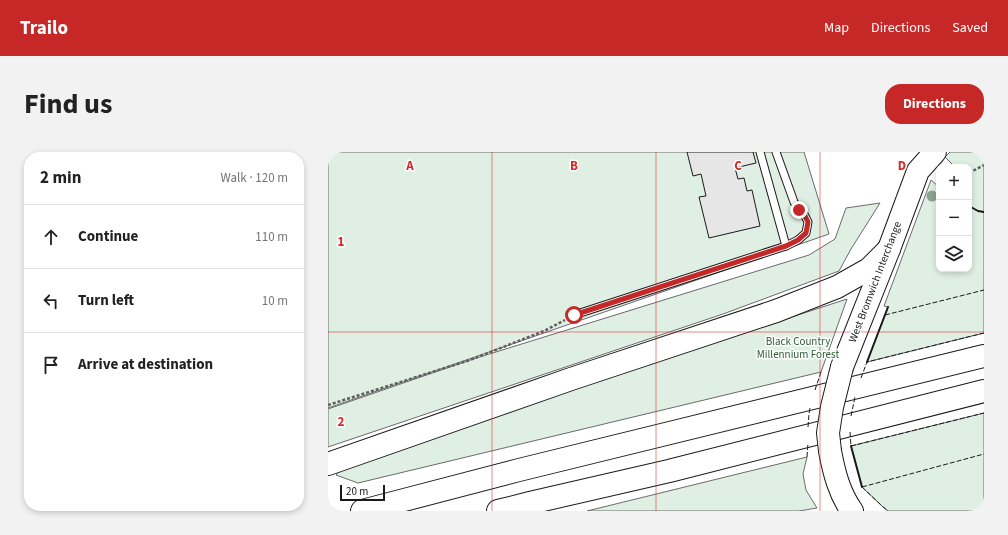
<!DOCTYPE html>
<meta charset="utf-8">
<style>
body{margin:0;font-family:"Source Sans 3",sans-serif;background:#f2f2f2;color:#222}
.controls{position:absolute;right:12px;top:12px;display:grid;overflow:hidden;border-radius:8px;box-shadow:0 2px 6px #0003}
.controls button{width:36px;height:36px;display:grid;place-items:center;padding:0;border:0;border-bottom:1px solid #e0e0e0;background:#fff;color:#222;font:20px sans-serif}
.scale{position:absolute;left:12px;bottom:10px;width:45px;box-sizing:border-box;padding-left:4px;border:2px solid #1a1a1a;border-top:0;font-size:11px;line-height:14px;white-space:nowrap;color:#1a1a1a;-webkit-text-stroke:3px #fff;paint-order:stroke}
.stop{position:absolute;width:12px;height:12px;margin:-9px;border:3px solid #c62828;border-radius:50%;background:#fff}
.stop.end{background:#c62828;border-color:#fff;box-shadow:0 1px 4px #0008}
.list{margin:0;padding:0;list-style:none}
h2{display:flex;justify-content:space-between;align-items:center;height:52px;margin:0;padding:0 16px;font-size:17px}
h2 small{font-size:13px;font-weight:400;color:#767676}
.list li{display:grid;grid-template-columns:26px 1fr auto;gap:12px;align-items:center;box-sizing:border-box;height:64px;padding:0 16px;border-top:1px solid #e0e0e0}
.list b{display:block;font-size:15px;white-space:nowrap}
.list em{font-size:13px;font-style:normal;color:#767676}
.icon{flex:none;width:22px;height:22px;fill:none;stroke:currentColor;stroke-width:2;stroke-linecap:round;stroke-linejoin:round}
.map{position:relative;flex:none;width:656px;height:359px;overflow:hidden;border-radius:16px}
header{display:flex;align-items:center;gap:24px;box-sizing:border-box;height:56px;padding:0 20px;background:#c62828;color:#fff}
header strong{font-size:19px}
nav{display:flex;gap:22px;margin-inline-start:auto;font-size:14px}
.intro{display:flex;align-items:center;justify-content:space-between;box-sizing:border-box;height:96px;padding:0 24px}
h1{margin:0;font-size:28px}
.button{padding:10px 18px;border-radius:16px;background:#c62828;color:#fff;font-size:14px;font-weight:700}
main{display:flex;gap:24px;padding:0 24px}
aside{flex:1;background:#fff;border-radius:16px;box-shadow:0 2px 6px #0003}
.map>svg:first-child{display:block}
.green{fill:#e0efe3;stroke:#6a6a6a}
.building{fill:#e6e6e6;stroke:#1a1a1a}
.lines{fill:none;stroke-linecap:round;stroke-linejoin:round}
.service-casing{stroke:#1a1a1a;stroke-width:9}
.trunk-casing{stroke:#1a1a1a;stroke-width:24}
.motorway-casing{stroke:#1a1a1a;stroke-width:24}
.path{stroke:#5f5f5f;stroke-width:2.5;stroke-dasharray:3 2;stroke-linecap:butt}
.service{stroke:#fff;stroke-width:7}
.trunk{stroke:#fff;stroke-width:22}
.motorway{stroke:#fff;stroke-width:22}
.trunk-bridge-casing{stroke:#1a1a1a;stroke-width:24;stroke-linecap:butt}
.trunk-bridge{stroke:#fff;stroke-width:22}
.fence{stroke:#1a1a1a;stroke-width:1;stroke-dasharray:5 2;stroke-linecap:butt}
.wall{stroke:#1a1a1a;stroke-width:2}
.tree{fill:#8aa48f}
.route{stroke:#c62828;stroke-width:5}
.grid{fill:none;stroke:#d62828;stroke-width:1;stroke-opacity:0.55}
.labels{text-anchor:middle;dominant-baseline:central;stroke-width:3;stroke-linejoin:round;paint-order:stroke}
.street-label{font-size:11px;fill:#1a1a1a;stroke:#fff}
.park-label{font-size:11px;fill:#2b5a34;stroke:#fff}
.grid-label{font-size:13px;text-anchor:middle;font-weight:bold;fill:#d62828;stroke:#fff;stroke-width:3;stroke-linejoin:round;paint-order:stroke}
</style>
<header>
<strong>Trailo</strong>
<nav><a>Map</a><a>Directions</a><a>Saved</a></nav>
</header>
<div class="intro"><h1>Find us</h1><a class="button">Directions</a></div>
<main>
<aside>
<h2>2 min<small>Walk · 120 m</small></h2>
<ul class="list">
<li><svg class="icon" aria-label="ahead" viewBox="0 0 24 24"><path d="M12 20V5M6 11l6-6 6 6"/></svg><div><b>Continue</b></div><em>110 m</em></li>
<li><svg class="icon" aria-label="left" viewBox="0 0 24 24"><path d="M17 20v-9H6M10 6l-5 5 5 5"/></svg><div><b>Turn left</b></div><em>10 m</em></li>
<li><svg class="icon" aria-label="arrive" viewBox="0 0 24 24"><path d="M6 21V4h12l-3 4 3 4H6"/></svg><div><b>Arrive at destination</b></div></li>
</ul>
</aside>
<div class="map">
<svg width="656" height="359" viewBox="0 0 656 359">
<rect width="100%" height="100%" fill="#fff"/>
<g class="green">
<path d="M0 0H476L501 82 0 256Z"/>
<path d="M622 0H656V181L539 210 560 155 556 154 603 28 611 35V117H641V15H627L617 5Z"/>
<path d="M552 51 523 97 511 119 395 162 0 295V257L142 208 481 103 507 87 518 56Z"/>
<path d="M519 147 493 220 30 331 8 323 16 315 221 244Z"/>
<path d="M656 261V359H560L554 354 534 335 523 294Z"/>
<path d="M479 305 475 322 478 338 489 356 471 359H259Z"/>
</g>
<path class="building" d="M359 0H425L428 11 407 16 410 27 416 26 419 39 424 38 432 74 381 86 371 45 378 44 373 22 365 24Z"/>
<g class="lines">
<g class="service-casing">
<g id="service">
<path d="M432 0 458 94"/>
<path d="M246 163 458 94 470 88 478 81 480 70 477 64 471 58 466 50 448 0"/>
</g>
</g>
<g class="trunk-casing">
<g id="trunk">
<path d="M514 215 561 97 590 19 607 0"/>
<path d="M502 299C506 320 511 341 524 359"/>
</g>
</g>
<g class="motorway-casing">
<g id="motorway">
<path d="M0 312 243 227 448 159 509 135 541 117 561 97"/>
<path d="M34 359 191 318 656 204"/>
<path d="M170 359 202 351 341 319 656 239"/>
</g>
</g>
<g class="path">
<path d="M641 21 656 13"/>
<path d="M0 253 142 208 216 179 237 168"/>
</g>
<use href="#service" class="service"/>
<use href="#trunk" class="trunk"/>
<use href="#motorway" class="motorway"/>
<g class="trunk-bridge-casing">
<path id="trunk-bridge" d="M502 299 500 281 504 255 514 215"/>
</g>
<use href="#trunk-bridge" class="trunk-bridge"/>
<g class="fence">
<path d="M557 163 656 138"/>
<path d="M533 226 539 210 656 181"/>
<path d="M487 238 493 220"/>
<path d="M523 264 527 245"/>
<path d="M480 275 481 262 482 256"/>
<path d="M522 280 523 294 656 261"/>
<path d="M479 305 480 291"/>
<path d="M534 335 656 302"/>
<path d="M534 335 554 354 560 359"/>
</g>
<g class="wall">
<path d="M641 54 650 59 656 60"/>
<path d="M539 210 560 155"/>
<path d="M523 294 534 335"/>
</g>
</g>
<circle class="tree" cx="604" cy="44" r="5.5"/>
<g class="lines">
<path class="route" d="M246 163 458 94 470 88 478 81 480 70 477 64 471 58"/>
</g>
<path class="grid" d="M164 0V359M328 0V359M492 0V359M0 180H656"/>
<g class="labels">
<g class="street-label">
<text transform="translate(547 130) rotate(-69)">West Bromwich Interchange</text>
</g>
<g class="park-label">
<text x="470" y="189">Black Country<tspan x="470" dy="13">Millennium Forest</tspan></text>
</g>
</g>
<g class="grid-label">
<text x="82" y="18">A</text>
<text x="246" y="18">B</text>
<text x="410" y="18">C</text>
<text x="574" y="18">D</text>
<text x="13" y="94">1</text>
<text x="13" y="274">2</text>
</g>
</svg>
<div class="controls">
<button>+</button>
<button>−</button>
<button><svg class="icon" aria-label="layers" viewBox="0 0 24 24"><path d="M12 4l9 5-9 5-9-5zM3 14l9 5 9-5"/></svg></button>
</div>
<div class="scale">20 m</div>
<div class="stop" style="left:246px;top:163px"></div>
<div class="stop end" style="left:471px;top:58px"></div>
</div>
</main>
